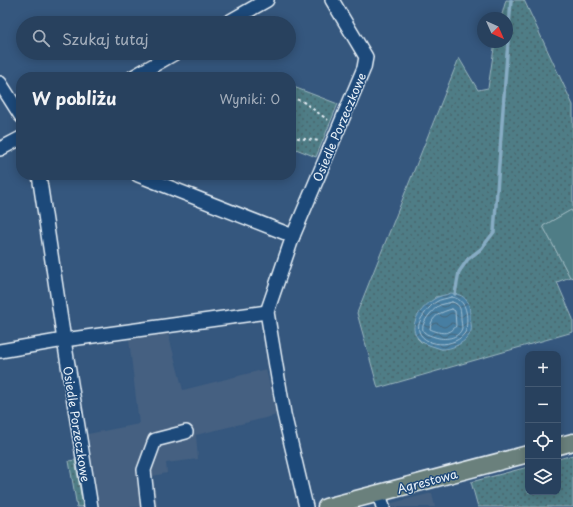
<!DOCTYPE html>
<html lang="pl">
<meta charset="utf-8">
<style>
body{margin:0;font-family:"Playpen Sans",sans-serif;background:#304864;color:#f1f3f6}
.controls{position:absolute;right:12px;bottom:12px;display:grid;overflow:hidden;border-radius:8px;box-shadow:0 2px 10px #0003}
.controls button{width:36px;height:36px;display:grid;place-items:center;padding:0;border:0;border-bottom:1px solid #445a73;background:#28415e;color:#f1f3f6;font:20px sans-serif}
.compass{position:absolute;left:477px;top:12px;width:36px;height:36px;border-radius:50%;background:#28415e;box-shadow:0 2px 10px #0003;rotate:135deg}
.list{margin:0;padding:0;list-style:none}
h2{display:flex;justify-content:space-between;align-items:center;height:52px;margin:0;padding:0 16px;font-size:17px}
h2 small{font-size:13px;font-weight:400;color:#a5afbc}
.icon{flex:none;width:22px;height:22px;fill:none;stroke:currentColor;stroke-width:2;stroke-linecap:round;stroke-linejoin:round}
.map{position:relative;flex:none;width:573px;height:507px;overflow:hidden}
.search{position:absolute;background:#28415e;box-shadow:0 2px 10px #0003;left:16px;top:16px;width:280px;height:44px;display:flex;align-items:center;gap:10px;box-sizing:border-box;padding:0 14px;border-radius:22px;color:#a5afbc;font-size:15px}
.panel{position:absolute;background:#28415e;box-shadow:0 2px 10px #0003;left:16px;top:72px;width:280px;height:108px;border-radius:16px}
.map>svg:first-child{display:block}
.built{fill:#456081}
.grass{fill:url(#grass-dots);stroke:#9cb7bf;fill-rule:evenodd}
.pitch{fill:#4f7d86;stroke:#9cb7bf}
.water{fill:url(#water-waves);stroke:#87acc4}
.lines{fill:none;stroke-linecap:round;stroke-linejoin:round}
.shore{stroke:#a7c3d6;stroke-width:1}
.stream{stroke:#87acc4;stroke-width:3.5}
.minor-casing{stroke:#e8f1f8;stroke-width:16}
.major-casing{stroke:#e8f1f8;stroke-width:19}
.path{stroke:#e8f1f8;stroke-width:2;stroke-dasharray:3 3;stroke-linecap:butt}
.minor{stroke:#1f4a7a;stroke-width:13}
.major{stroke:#6a807c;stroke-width:16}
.labels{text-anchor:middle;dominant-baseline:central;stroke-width:3;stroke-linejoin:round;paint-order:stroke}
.street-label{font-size:12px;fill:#e8f1f8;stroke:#1f4a7a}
</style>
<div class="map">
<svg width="573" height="507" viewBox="0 0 573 507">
<defs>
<pattern id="grass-dots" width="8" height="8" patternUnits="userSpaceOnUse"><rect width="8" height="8" fill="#4f7d86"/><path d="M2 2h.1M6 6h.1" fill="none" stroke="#4b656b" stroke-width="1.8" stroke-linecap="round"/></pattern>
<pattern id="water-waves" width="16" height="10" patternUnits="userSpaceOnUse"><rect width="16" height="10" fill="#467ea2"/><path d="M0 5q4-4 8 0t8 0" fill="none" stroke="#46667a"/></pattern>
</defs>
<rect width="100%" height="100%" fill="#35577e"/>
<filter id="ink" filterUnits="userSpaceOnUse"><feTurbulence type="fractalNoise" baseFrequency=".025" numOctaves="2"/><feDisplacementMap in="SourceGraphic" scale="8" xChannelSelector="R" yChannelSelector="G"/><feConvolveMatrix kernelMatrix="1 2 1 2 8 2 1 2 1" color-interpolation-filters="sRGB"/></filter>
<g filter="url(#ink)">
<g class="built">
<path d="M168 333 183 390 266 369 277 415 196 435 198 459 166 463 167 473 153 476 158 507H99L88 434 139 424 129 339Z"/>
<path d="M432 493 435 507H388V504Z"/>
</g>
<g class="grass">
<path d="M506 0H524L573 105V213L571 210 543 226 570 277 557 282 573 319V332L378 388 357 313 459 58 478 90 488 88 495 42H507V18H501ZM442 296 458 345 442 349 421 342 417 338 435 297Z"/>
<path d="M291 86 338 104 316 157 291 147Z"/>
<path d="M573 455V507H478L471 482 528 467V492H558V459Z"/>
<path d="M75 460 83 507H77L69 461Z"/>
</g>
<path class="pitch" d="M571 210 573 213V278L570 277 543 226Z"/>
<path class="water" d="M451 293C457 294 463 295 467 301 470 306 470 313 470 319 471 322 472 328 471 331 468 342 451 350 441 349 437 348 433 346 429 345 402 335 416 311 434 299 438 296 446 295 451 293Z"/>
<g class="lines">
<g class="shore">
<path d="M451 297C468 299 468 317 466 331 464 335 460 339 455 341 436 350 405 337 425 313 428 309 432 304 436 302 440 299 446 299 451 297Z"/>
<path d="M452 302C461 304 461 311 461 319 461 321 462 326 462 328 459 339 444 340 435 337 432 336 427 335 424 332 418 325 434 308 440 305 444 304 448 303 452 302Z"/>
<path d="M452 309 455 311 456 326C449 336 439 333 430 329 431 316 441 312 452 309Z"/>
</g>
<path class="stream" d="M455 294 459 272 468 259 481 249 494 232 511 0"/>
<g class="minor-casing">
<g id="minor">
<path d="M227 23 267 0"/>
<path d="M133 77 175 53"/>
<path d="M0 83 21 116"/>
<path d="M0 149 21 138"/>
<path d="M39 175 64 340 91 507"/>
<path d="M138 175 293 236"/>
<path d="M0 351 64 340 267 312"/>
<path d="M379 493 383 507"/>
<path d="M148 507 144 470 155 440 186 432"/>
<path d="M306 507 284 414 267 312 293 236 364 68 366 57 332 0"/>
</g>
</g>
<g class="major-casing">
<g id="major">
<path d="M558 446 573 442"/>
<path d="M326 507 528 454"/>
</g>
</g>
<g class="path">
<path d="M291 98 302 101 328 120"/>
<path d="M291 137 320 141"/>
</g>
<use href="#minor" class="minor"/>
<use href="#major" class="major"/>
</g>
</g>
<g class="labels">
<g class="street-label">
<text transform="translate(339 127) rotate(-67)">Osiedle Porzeczkowe</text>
<text transform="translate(77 424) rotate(81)">Osiedle Porzeczkowe</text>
<text transform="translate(427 481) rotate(-15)">Agrestowa</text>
</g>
</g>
</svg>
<div class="controls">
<button>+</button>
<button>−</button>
<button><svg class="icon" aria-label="locate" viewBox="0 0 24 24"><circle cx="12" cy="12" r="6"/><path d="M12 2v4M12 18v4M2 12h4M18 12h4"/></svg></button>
<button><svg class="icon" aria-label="layers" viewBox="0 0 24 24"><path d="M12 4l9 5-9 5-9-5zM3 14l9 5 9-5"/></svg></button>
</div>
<svg class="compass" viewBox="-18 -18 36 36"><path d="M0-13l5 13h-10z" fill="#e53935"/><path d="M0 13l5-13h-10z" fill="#a5afbc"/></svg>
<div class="search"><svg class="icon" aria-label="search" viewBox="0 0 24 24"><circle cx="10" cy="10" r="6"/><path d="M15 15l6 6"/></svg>Szukaj tutaj</div>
<section class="panel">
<h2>W pobliżu<small>Wyniki: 0</small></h2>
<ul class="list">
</ul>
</section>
</div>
